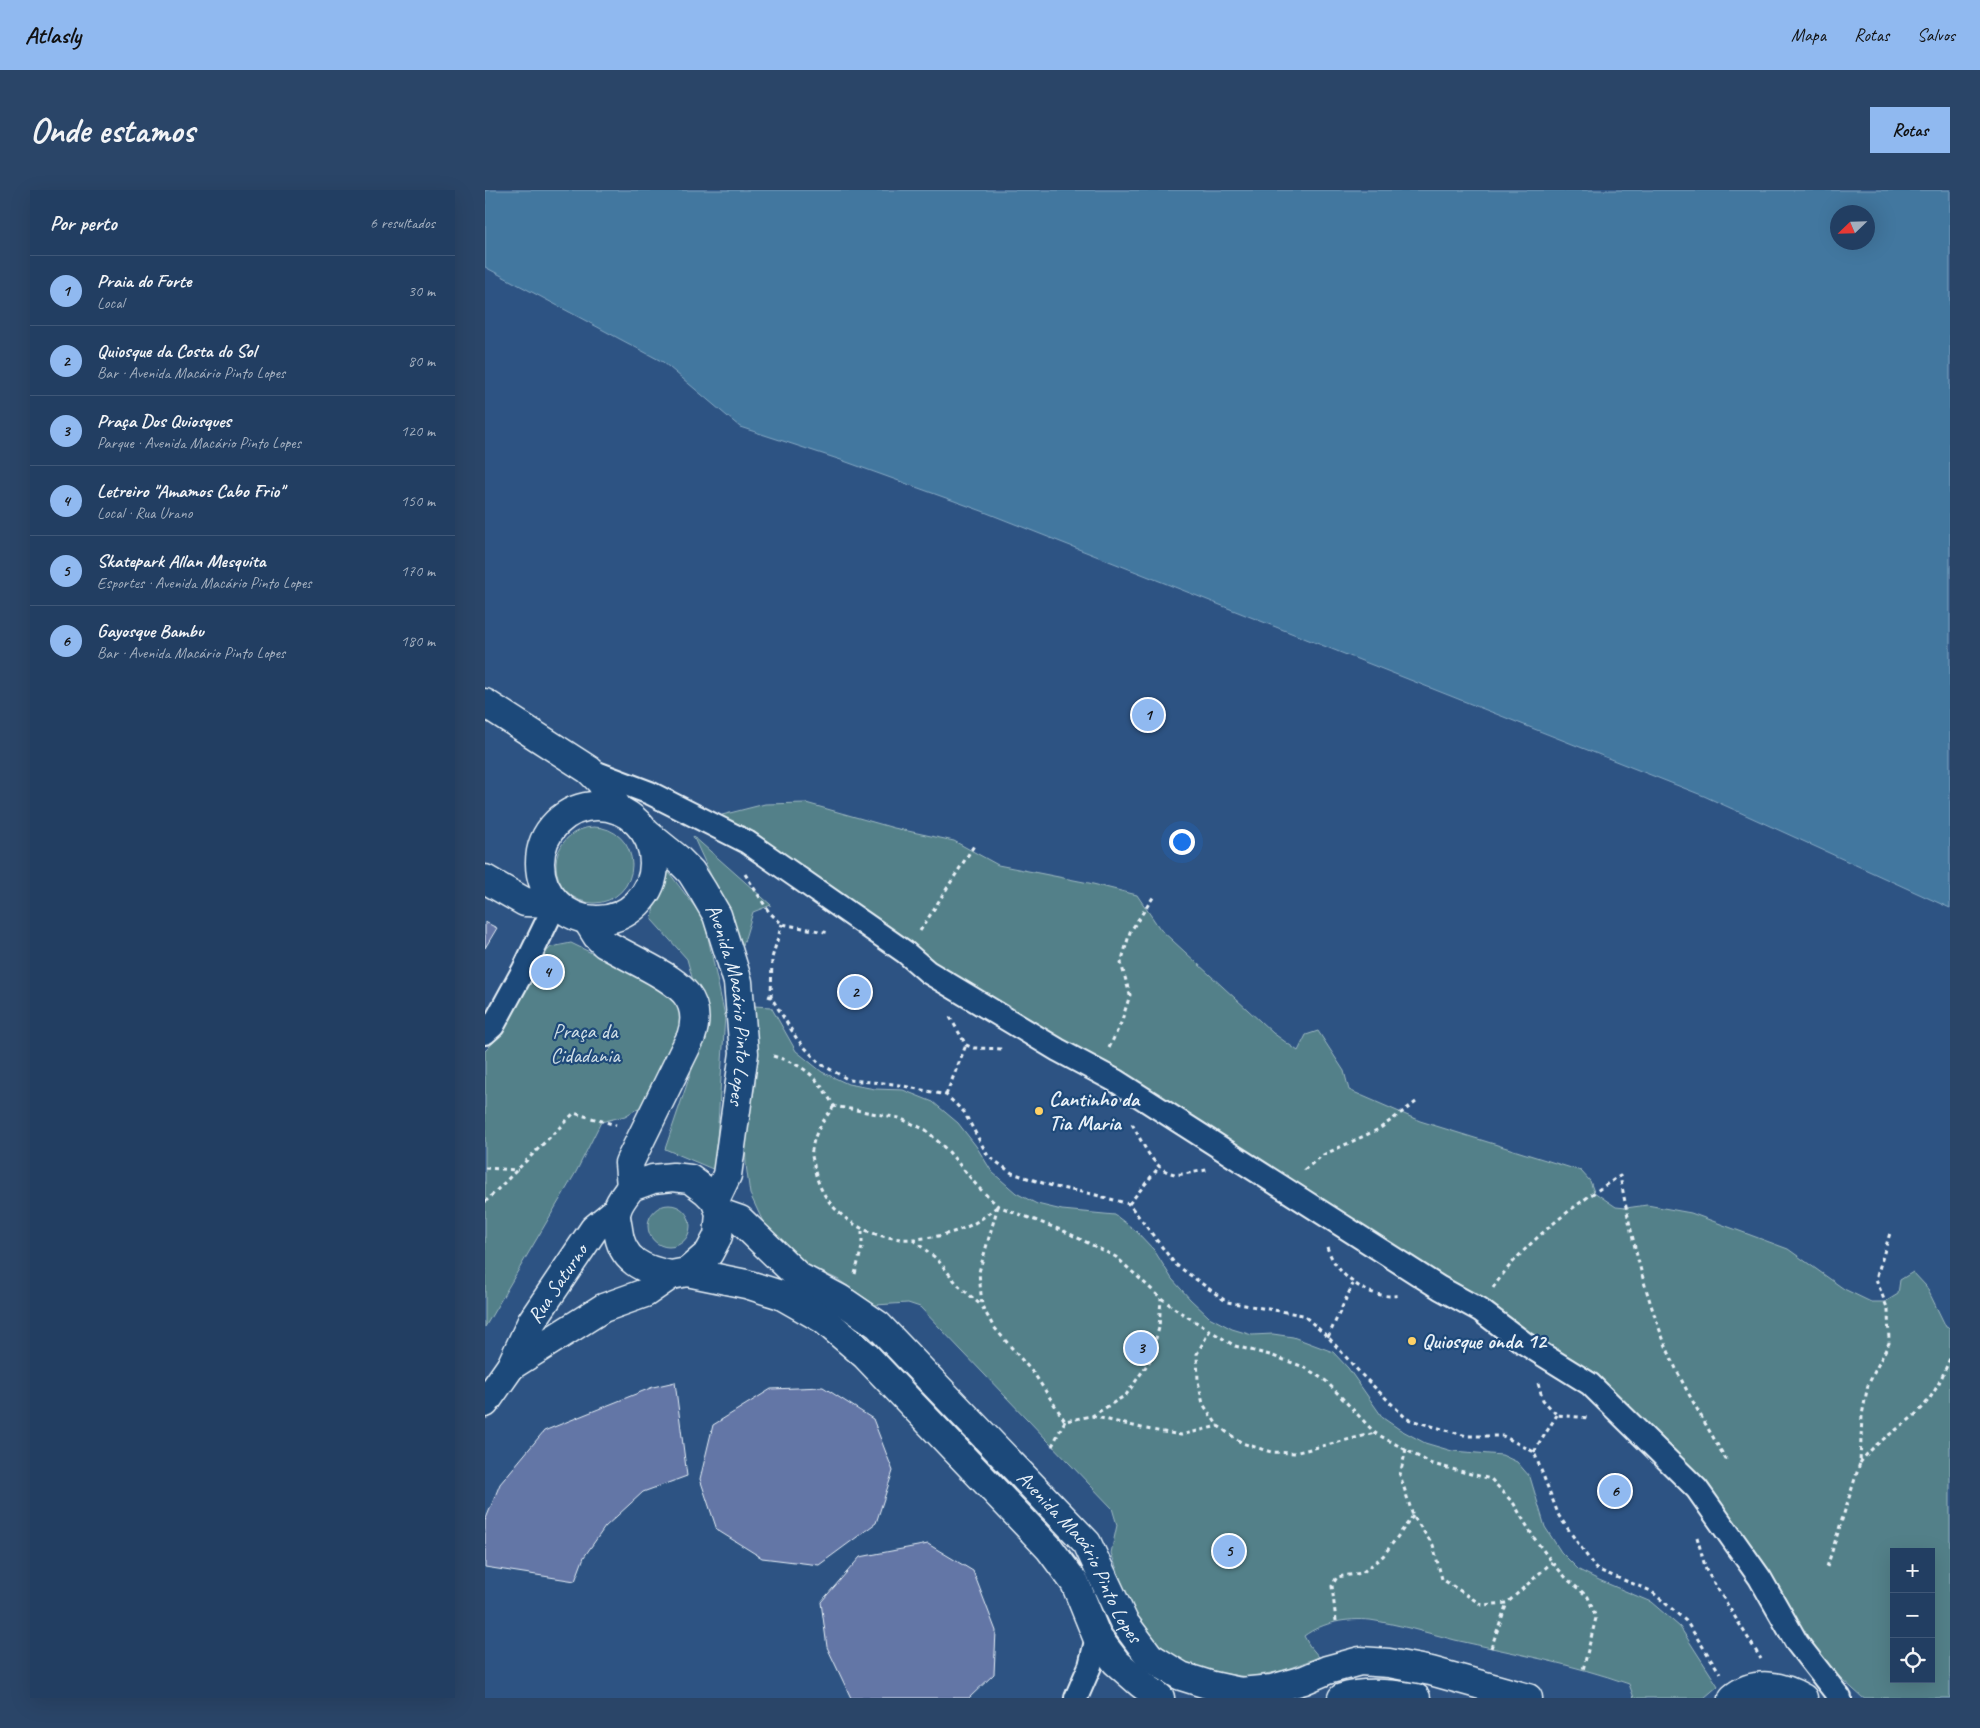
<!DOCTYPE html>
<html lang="pt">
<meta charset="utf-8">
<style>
body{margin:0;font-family:Caveat,sans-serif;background:#2a4568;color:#f1f3f6}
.controls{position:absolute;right:15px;bottom:15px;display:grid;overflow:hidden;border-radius:0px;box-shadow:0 5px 20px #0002}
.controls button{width:45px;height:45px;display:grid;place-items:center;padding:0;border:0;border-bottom:1px solid #3f5777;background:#223e62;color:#f1f3f6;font:25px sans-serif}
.compass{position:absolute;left:1345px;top:15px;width:45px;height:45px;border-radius:50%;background:#223e62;box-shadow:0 5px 20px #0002;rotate:247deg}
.you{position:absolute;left:696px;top:651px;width:18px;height:18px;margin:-12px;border:4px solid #fff;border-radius:50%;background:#1a73e8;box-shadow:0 0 0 8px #1a73e833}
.badge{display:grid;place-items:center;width:32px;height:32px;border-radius:50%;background:#90b9f0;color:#111;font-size:16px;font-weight:700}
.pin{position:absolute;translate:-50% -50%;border:2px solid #fff;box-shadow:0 1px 5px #0006}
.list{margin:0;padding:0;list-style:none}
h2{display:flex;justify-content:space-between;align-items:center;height:65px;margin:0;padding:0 20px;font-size:21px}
h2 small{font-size:16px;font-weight:400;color:#a2aebe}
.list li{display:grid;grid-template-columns:32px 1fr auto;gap:15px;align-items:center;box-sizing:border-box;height:70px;padding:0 20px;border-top:1px solid #3f5777}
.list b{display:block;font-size:19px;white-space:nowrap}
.list p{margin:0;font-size:16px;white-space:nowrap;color:#a2aebe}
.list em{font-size:16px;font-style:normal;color:#a2aebe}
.icon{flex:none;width:28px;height:28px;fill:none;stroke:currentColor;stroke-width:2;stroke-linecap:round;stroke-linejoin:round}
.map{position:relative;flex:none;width:1465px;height:1508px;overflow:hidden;border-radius:0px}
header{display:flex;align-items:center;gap:30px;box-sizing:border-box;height:70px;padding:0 25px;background:#90b9f0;color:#111}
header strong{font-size:24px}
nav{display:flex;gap:28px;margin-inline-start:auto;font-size:18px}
.intro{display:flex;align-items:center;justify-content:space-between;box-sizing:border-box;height:120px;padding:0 30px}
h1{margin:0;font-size:35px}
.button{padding:12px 22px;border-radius:0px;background:#90b9f0;color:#111;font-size:18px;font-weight:700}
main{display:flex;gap:30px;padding:0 30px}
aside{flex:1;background:#223e62;border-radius:0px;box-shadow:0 5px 20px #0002}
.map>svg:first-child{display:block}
.green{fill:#528089;stroke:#9db8c0;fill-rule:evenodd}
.water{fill:#42779f;stroke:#84a8c3;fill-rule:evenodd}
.building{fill:#6476a6;stroke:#e8f1f8}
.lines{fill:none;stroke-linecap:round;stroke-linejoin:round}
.street-casing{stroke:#e8f1f8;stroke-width:26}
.secondary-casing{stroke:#e8f1f8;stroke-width:31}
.path{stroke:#e8f1f8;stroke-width:3;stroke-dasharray:4 4;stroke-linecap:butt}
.street{stroke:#1f4a7a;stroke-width:22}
.secondary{stroke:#1f4a7a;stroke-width:28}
.poi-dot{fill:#ffd166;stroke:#1f4a7a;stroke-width:2}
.labels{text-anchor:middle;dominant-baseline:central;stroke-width:4.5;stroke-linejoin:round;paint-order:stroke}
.street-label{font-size:21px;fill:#e8f1f8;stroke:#1f4a7a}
.park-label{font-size:21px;fill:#d2e0e7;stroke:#1f4a7a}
.poi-label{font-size:21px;font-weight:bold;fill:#e8f1f8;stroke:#1f4a7a;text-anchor:start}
</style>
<header>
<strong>Atlasly</strong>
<nav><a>Mapa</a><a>Rotas</a><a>Salvos</a></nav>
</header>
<div class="intro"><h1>Onde estamos</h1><a class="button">Rotas</a></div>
<main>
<aside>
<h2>Por perto<small>6 resultados</small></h2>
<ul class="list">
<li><span class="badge">1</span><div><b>Praia do Forte</b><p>Local</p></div><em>30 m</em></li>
<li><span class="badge">2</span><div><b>Quiosque da Costa do Sol</b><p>Bar · Avenida Macário Pinto Lopes</p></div><em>80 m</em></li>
<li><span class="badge">3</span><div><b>Praça Dos Quiosques</b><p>Parque · Avenida Macário Pinto Lopes</p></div><em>120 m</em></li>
<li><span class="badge">4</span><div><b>Letreiro &quot;Amamos Cabo Frio&quot;</b><p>Local · Rua Urano</p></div><em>150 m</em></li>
<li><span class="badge">5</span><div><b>Skatepark Allan Mesquita</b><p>Esportes · Avenida Macário Pinto Lopes</p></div><em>170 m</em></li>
<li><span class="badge">6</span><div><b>Gayosque Bambu</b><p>Bar · Avenida Macário Pinto Lopes</p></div><em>180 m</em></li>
</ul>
</aside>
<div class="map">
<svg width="1465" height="1508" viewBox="0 0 1465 1508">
<rect width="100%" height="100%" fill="#2d5383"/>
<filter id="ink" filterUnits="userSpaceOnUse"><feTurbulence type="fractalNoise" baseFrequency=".02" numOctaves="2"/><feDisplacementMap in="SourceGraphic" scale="10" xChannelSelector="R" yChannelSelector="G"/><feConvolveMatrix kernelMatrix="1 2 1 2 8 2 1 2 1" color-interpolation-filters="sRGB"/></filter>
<g filter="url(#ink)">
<g class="green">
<path d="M321 613 409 638 469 651 513 675 604 693 652 705 675 739 788 843 813 861 821 845 833 841 859 881 864 900 935 931 1096 981 1105 991 1109 1002 1131 1017 1141 1018 1162 1015 1206 1023 1303 1059 1359 1099 1386 1112H1400L1413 1104 1415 1090 1428 1082 1441 1096 1461 1137 1465 1138V1508H1378L1310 1447 1212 1299 1130 1212 229 635 237 625 280 614ZM1409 1362H1446V1489H1409Z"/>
<circle cx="109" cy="675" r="38"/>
<path d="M208 646 286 715 268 722 258 755Z"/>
<path d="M182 680 219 729 240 826 230 980 180 959 221 838 202 769 167 730 171 698Z"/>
<path d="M86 753 181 799 196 818 195 835 157 916 140 926 116 932 91 982 0 1137V861L16 845 52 772 66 757Z"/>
<path d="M269 816 286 817 311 861 337 882 363 894 390 899 418 900 448 912 473 933 491 956 507 982 531 1003 552 1014 577 1020 630 1025 651 1041 669 1060 687 1089 705 1109 724 1127 747 1139 767 1145 788 1144 808 1147 848 1162 863 1178 898 1228 914 1239 940 1253 967 1261 1017 1265 1032 1272 1045 1287 1060 1337 1076 1362 1094 1380 1114 1390 1166 1412 1195 1437 1233 1496 1219 1508H1149L1144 1494C1088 1474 1028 1463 970 1450 943 1443 912 1434 885 1430 862 1428 838 1432 819 1446L824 1455 834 1467 797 1481 763 1487 728 1482 697 1471 671 1452 647 1421 626 1363 632 1335 627 1318 435 1117 423 1113 390 1115 354 1090 323 1075 299 1056 279 1034 265 1004 261 975 260 947 270 896 272 854Z"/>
<circle cx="184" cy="1036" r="21"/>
</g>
<path class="water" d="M0 0H1465V718L1219 606 497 321 356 270 255 237 178 172 0 77ZM1352 22H1382V52H1352Z"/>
<g class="building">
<path d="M0 732 12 738 0 758Z"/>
<path d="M190 1192 202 1286 158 1302 120 1337 99 1367 90 1391 0 1377V1331L15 1294 59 1241 168 1197Z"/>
<path d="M338 1197 388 1229 408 1281 391 1333 334 1375 277 1368 232 1340 215 1289 228 1235 286 1199Z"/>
<path d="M443 1354 488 1381 511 1441 509 1484 484 1508H366L342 1457 336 1412 375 1367Z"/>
</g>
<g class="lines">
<g class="street-casing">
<g id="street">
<path d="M104 580 165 603 262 652 420 762 443 782 573 860 631 891 955 1098 995 1120 1039 1153 1105 1194 1212 1299 1275 1388 1312 1453 1355 1508"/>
<path d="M0 843 8 836 39 779 71 713"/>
<path d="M591 1508 605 1476 612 1447"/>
</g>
</g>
<g class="secondary-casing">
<g id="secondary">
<path d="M0 513 104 580 115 591 134 620"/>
<circle cx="112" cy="673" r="57"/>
<path id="s1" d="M161 643 192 668 206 682 218 701 232 725 253 792 259 863 242 985 230 1010"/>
<path d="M0 689 40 712 71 713"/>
<path d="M102 730 112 746 120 754C135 762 150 770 165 778 194 794 219 809 206 847L144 973 146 997"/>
<path id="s2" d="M235 1023 255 1030 314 1087 355 1109 393 1135 602 1353 639 1432 665 1467 696 1486 728 1496 755 1502 787 1499 819 1490 842 1480 875 1471 904 1473 946 1481 1043 1508"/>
<path d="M202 1082 261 1094 296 1105 338 1129 381 1166 564 1358 590 1393 612 1447 631 1472 655 1493 675 1508"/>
<path d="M26 1176 118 1118 160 1103 186 1085 202 1082 224 1063 233 1046 235 1023 230 1010 221 1001 205 989 188 987 168 989 146 997C141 1004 134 1012 132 1020 130 1025 132 1033 133 1039 136 1071 158 1080 186 1085"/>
<path id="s3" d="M0 1213 26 1176 47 1131 109 1039 131 1021"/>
<path d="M857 1508C879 1501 908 1504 931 1508"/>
<path d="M1248 1508C1269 1490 1296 1495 1318 1508"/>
</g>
</g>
<g class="path">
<path d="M260 684 284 722 297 734 345 743"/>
<path d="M435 741 490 654"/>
<path d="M283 806 286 807 312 849 334 873 364 890 409 894 461 905 479 922 503 966 527 983 570 997 607 1004 644 1014 690 1074 742 1112 818 1125 843 1147 877 1185 922 1229 982 1246H1018L1049 1262 1074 1326 1111 1379 1166 1401 1201 1431 1235 1483"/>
<path d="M286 807 287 768 297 734"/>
<path d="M465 827 481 855 489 858 520 859"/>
<path d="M624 858 636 833 645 805 636 773 645 742 669 706"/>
<path d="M288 866C322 876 331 886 349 916L414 928 441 940 464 962 493 997 513 1016 581 1042 631 1067 676 1108 693 1121 750 1156 785 1165 819 1177 841 1191 890 1243 947 1274 1006 1289 1029 1314 1049 1348 1067 1372 1082 1389 1103 1407 1111 1428 1098 1480"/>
<path d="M461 905 481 855"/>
<path d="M349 916C339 930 329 942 327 960 326 964 328 970 329 975 335 1022 383 1052 429 1049 448 1048 471 1043 488 1034 497 1029 505 1022 513 1016"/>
<path d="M647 934C657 951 668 981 690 984 700 985 713 981 722 980"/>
<path d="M0 978 33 980"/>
<path d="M819 980 838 965 894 939 931 912"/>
<path d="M0 1012 89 923 131 935"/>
<path d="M644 1014 674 977"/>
<path d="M513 1016 494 1082 497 1116 508 1136 550 1185 580 1231 607 1226 641 1205 664 1172 674 1138 676 1108"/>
<path d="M428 1050 452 1069 473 1095 497 1116"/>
<path d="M842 1057C852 1087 885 1111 916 1105"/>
<path d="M370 1084 377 1057V1038"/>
<path d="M1008 1098C1036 1055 1092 1012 1135 986 1148 1056 1165 1129 1198 1193 1212 1220 1228 1247 1243 1273"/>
<path d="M725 1140 712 1164 713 1191 718 1214 733 1236 757 1253 786 1262 809 1263 890 1243"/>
<path d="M843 1147 868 1094"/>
<path d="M1053 1193 1058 1210 1072 1225 1103 1228"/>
<path d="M607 1226 661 1239 696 1245 733 1236"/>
<path d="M567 1256 580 1231"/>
<path d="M921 1259 915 1285 928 1326 948 1355 957 1389 997 1415 1022 1413 1067 1372"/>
<path d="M1049 1262 1072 1225"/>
<path d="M1375 1273C1389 1253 1407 1244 1425 1229 1445 1214 1456 1191 1465 1168"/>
<path d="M1212 1347 1221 1380 1276 1469"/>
<path d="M1342 1377 1375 1273 1377 1225 1383 1195 1404 1153 1403 1120 1391 1089 1405 1043"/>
<path d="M851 1431 847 1396 852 1387 877 1383 898 1366 928 1326"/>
<path d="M1006 1458 1022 1413"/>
</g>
<use href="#street" class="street"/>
<use href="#secondary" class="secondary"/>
</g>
</g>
<g class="poi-dot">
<circle cx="554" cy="921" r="5"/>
<circle cx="927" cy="1151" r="5"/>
</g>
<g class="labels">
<g class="street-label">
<text stroke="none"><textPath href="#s1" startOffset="201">Avenida Macário Pinto Lopes</textPath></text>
<text stroke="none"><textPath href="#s3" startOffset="140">Rua Saturno</textPath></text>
<text stroke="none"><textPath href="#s2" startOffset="505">Avenida Macário Pinto Lopes</textPath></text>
</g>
<g class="park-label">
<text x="100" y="841">Praça da<tspan x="100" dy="24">Cidadania</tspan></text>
</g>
<g class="poi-label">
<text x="564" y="909">Cantinho da<tspan x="564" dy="24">Tia Maria</tspan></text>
<text x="937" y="1151">Quiosque onda 12</text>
</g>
</g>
</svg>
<div class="controls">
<button>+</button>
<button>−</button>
<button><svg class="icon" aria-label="locate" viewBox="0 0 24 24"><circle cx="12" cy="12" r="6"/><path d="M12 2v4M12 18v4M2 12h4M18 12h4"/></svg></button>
</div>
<svg class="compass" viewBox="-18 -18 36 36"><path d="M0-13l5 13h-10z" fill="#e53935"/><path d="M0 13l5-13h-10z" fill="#a2aebe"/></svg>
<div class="you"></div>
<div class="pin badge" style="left:663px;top:525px">1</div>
<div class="pin badge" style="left:370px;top:802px">2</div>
<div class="pin badge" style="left:656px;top:1158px">3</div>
<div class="pin badge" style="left:62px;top:782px">4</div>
<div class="pin badge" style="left:744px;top:1361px">5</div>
<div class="pin badge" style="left:1130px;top:1301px">6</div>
</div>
</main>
